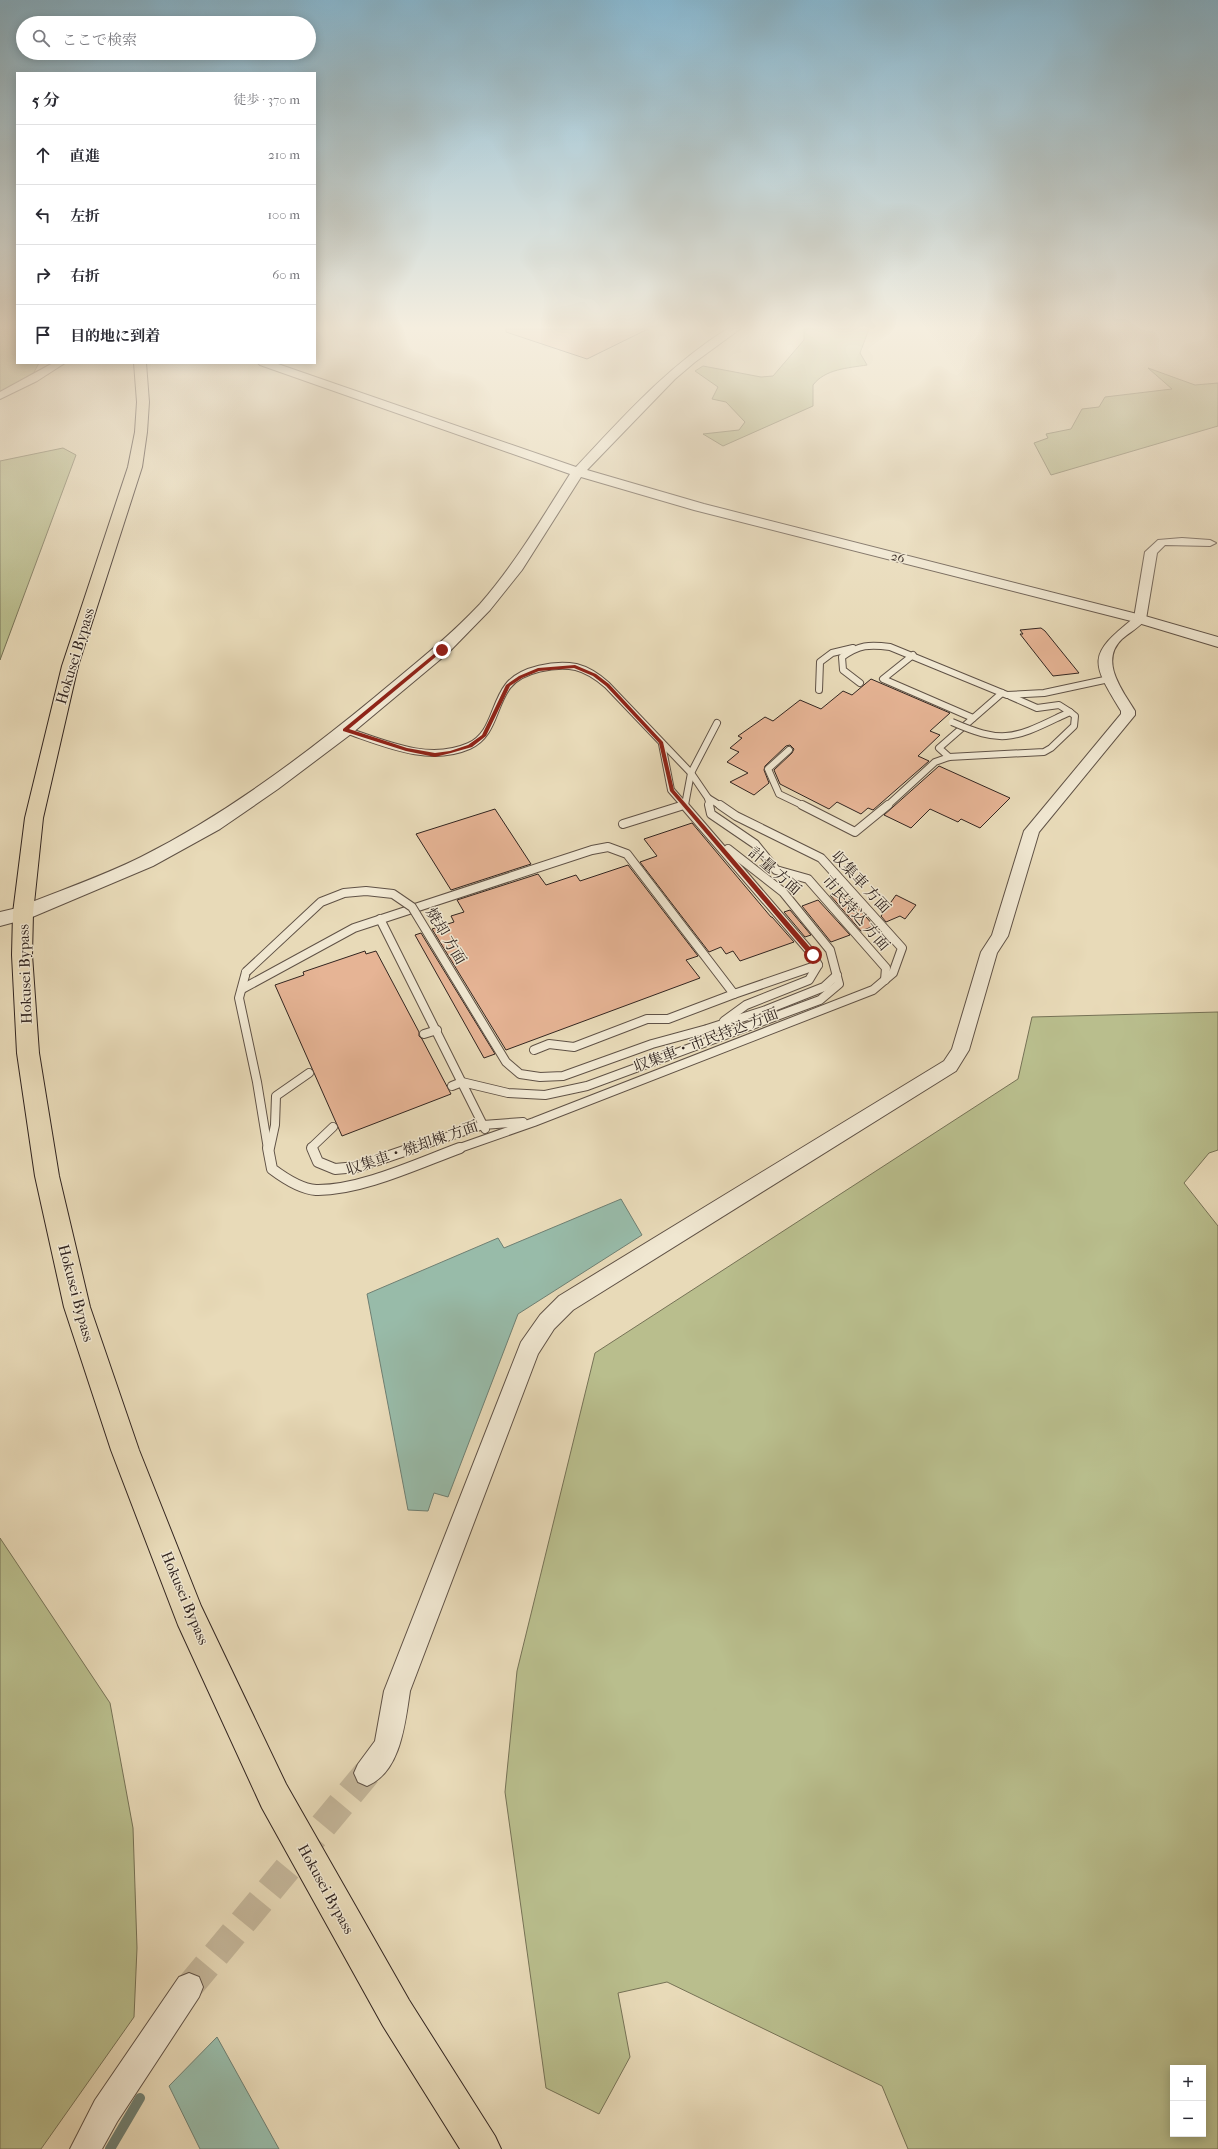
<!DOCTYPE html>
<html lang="ja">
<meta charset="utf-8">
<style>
body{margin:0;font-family:"IM FELL French Canon","Noto Serif JP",serif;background:#f7f7f7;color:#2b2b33}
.controls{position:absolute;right:12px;bottom:12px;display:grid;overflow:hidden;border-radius:0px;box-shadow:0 2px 10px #0003}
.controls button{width:36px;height:36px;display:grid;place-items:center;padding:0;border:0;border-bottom:1px solid #e1e1e2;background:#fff;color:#2b2b33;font:20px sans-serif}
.stop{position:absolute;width:12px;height:12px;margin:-9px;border:3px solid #8f2418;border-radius:50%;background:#fff}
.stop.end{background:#8f2418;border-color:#fff;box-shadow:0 1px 4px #0008}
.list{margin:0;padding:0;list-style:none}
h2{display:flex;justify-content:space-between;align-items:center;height:52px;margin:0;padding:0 16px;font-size:17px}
h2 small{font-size:13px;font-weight:400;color:#7c7c81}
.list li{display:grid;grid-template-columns:26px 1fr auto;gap:12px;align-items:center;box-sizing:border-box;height:60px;padding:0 16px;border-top:1px solid #e1e1e2}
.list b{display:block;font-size:15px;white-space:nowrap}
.list em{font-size:13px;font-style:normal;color:#7c7c81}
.icon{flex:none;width:22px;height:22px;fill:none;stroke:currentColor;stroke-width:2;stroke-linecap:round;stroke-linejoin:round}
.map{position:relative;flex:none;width:1218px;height:2149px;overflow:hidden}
.search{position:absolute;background:#fff;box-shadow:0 2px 10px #0003;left:16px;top:16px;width:300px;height:44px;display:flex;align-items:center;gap:10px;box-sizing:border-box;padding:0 14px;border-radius:22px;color:#7c7c81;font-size:15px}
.panel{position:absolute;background:#fff;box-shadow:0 2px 10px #0003;left:16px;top:72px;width:300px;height:292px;border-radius:0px}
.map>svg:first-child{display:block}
.green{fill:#b9be8d;stroke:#767256;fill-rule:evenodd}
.water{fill:#98bba9;stroke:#6f7f72}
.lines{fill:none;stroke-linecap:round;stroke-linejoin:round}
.stream{stroke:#6f7f72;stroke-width:10}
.building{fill:#e6b495;stroke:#322520}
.minor-tunnel{stroke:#c4b69a;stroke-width:28;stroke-dasharray:28 14;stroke-linecap:butt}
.service-far2-casing{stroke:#605246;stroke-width:8}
.service-far1-casing{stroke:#605246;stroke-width:10}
.service-casing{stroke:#605246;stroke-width:12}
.minor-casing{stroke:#605246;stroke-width:2}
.tertiary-casing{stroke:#605246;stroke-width:2}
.trunk-casing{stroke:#322520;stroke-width:2}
.service-far2{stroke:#f0e7d1;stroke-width:6}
.service-far1{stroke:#f0e7d1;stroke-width:8}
.service{stroke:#f0e7d1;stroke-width:10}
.minor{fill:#f0e7d1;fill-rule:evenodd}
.tertiary{fill:#f0e7d1;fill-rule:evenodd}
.trunk{fill:#e8dab8;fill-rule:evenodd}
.service-bridge-far1-casing{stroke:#605246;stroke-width:8;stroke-linecap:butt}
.service-bridge-casing{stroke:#605246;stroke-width:10;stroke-linecap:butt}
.service-bridge-far1{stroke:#f0e7d1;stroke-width:6}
.service-bridge{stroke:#f0e7d1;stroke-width:8}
.route{fill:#8f2418}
.labels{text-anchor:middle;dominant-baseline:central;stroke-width:3;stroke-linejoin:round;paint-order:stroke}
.far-street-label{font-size:13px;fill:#322520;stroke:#f0e7d1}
.street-label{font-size:15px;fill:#322520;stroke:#f0e7d1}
</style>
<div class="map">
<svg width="1218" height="2149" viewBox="0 0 1218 2149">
<rect width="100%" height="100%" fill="#e8dab8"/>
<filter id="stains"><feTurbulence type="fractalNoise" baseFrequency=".005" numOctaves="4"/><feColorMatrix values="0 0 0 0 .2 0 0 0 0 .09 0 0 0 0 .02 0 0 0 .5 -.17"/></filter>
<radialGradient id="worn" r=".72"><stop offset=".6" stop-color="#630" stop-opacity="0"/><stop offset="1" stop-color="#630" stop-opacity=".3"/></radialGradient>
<g class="green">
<path d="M0 329H17V363H39L32 376 0 392Z"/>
<path d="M804 329H869L860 353 867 365C848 368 825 369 813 385V406L723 446 703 434 739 430 745 422 726 402 712 399 718 387 695 371 703 366 761 377 773 376 804 340Z"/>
<path d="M1148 368 1195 385 1218 383V426L1051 475 1034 443 1048 438 1046 434 1071 429 1082 409 1099 407 1105 397 1172 389Z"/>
<path d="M63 448 76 455 0 660V461Z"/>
<path d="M1218 1012V1150L1209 1153 1184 1183 1218 1226V2149H908L882 2086 667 1982 618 1993 630 2057 599 2114 546 2088 505 1792 517 1671 595 1353 1018 1079 1032 1017ZM1173 2068H1203V2134H1173Z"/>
<path d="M0 1538 110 1703 133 1828 137 1948 134 2017 41 2149H0Z"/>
</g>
<g class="water">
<path d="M621 1199 642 1235 518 1314 448 1497 434 1493 428 1511 408 1510 367 1294 498 1238 504 1248Z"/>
<path d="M217 2037 279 2149H200L169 2086Z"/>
</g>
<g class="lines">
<path class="stream" d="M110 2149 140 2098"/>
</g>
<g class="building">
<path d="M506 329H648L587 359 506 332Z"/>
<path d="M1041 628 1045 631 1079 673 1053 676 1020 634H1023L1020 630Z"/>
<path d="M871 679 950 713 930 731 940 735 918 756 929 761 873 810 868 808 861 814 837 802 829 809 780 784 774 770 792 753 794 749 790 745 786 746 765 766 764 770 769 783 754 795 730 782 748 773 727 762 739 752 730 748 742 738 738 736 765 717 773 721 800 700 821 709 843 691 852 695Z"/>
<path d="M939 766 1010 798 980 828 961 819 958 822 930 809 911 828 884 815Z"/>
<path d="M495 809 531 864 451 890 416 834Z"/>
<path d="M692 823 771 917H772L794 942 740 961 733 951 726 954 721 947 709 952 640 862 657 856 644 839Z"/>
<path d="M628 865 698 956 686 960 700 978 506 1050 432 929 454 922 451 916 464 912 457 900 538 874 546 885 576 875 580 881Z"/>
<path d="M843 891 874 926 861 931 830 895Z"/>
<path d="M896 895 916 905 905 919 900 916 886 922 881 916Z"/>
<path d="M818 900 850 935 831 942 802 906Z"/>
<path d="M790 910 811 935 805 937 784 912Z"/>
<path d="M421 933 495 1054 484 1058 415 935Z"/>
<path d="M365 951 366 954 376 951 419 1032V1036L422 1039 451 1094 342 1136 275 985 304 975 303 972Z"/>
</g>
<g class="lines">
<path class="minor-tunnel" d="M189 1987 367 1773"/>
<g class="service-far2-casing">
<g id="service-far2">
<path d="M913 655 883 679 973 718"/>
<path d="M860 683 843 670 842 657C859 645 869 644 890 647L1007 695 1044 693 1109 679"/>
<path d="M819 690 820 662 832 653 853 648"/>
<path d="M1010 696 1037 708 1059 705 1070 712 1059 717"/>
<path d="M345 730C384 743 428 764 469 746 494 735 493 705 508 686 521 669 556 663 576 667 588 670 598 677 607 685L691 773 708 798 721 806"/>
<path d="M662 744 671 790 685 806"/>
<path d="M789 750 768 769 779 794 804 806"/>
<path d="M949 757 939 748 1002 693"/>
<path d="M708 798 710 806"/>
<path d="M680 806 685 805 691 773 717 723"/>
<path d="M887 806 935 762 949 757 1044 752 1051 748 1074 726 1075 716 1070 712"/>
</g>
</g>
<g class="service-far1-casing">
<g id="service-far1">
<path d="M709 805 711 814 755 844 776 870 808 879 886 968 885 980"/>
<path d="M802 805 855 832 888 805"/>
<path d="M623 824 684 805"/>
<path d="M380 919 485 1129"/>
<path d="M246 972 239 998 257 1082 268 1149"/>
<path d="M242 989 354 928 592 850 608 847 627 854 734 994 818 965 813 955 684 805"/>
<path d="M724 1021 746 1005 809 980 818 965"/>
<path d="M707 1029 766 1010 824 987 837 975"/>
<path d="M424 1034 437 1030"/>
<path d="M534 1050 549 1044 574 1047 647 1019H668L734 994"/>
<path d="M452 1086 462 1082 508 1093 545 1095 587 1086 820 1000 839 984 830 950 783 892 728 849"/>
<path d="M270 1148 275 1125 276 1096 309 1073"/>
<path d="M313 1149 312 1147 333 1127"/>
<path d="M410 1149 483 1125 523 1122"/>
<path d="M457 1149 534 1122 873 990 893 973 902 948 821 858 736 816 720 805"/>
</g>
</g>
<g class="service-casing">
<g id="service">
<path d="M268 1148 272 1169C284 1178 300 1189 316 1190 360 1191 419 1163 460 1148"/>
<path d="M312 1148 318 1162 335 1169 357 1167 413 1148"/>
</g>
</g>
<g class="minor-casing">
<g id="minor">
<path d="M53 363H65L37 381 0 399V392Z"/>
<path d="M1182 538 1210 540 1216 543 1210 546 1165 545 1157 553 1146 619C1140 627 1130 632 1122 639 1099 661 1122 690 1135 711V715L1039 832 1008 936 997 953 969 1050 956 1071 573 1310 554 1329 538 1354 410 1691C405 1723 401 1772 367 1786L358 1782 354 1773 358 1764 375 1741 384 1691 521 1342 540 1315 559 1296 944 1061 952 1049 981 952 992 935 1024 831 1121 714V711C1091 662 1087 655 1134 618L1145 552 1158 540Z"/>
<path d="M189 1973 199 1977 203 1987 199 1997 117 2122 102 2149H70L95 2100 179 1977Z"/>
</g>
</g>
<g class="tertiary-casing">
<path id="tertiary" d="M727 329H740L695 362 675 379 587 470 704 504 1145 616 1218 637V647L1135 622 694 510 581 477 522 570 490 610 448 653 351 734 278 789 220 829 153 866 30 918 0 926V912L17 908C58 891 101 877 141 857 226 814 302 757 375 697 411 667 448 638 480 604 515 564 542 518 570 474L260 365 258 363H275L576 467C623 417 668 366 727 329Z"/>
</g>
<g class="trunk-casing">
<path id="trunk" d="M134 363H146L149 402 147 432 142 467 78 666 43 818 33 913 32 955 39 1053 59 1176 90 1307 139 1450 201 1606 286 1784 409 2000 495 2136 501 2149H460L383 2026 262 1808 178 1625 111 1450 64 1307 35 1176 17 1053 12 955 13 913 25 818 62 666 128 467 135 432 137 402Z"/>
</g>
<use href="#service-far2" class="service-far2"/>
<use href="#service-far1" class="service-far1"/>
<use href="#service" class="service"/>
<use href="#minor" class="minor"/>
<use href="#tertiary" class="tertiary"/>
<use href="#trunk" class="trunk"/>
<g class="service-bridge-far1-casing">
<path id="service-bridge-far1" d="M952 722C1000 743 1012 740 1059 717"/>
</g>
<g class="service-bridge-casing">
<path id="service-bridge" d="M246 972 321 902 344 893 366 891 393 894 412 907 506 1062 520 1074 540 1077 563 1076 652 1044 707 1029"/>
</g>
<use href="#service-bridge-far1" class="service-bridge-far1"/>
<use href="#service-bridge" class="service-bridge"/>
</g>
<linearGradient id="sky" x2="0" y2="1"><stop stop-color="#88b7cf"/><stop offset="0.52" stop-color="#f5eedf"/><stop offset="1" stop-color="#f5eedf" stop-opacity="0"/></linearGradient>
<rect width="1218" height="630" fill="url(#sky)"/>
<path class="route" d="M440 649 444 650 349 729 407 748 435 753 450 751 468 745 482 735 506 685 519 676 538 668 575 665 596 674 609 684 663 742 674 790 815 953V957H811L670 791 659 743 606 686 593 676 574 668 539 671 522 678 510 686 486 736 472 747 451 753 435 757 406 751 343 731V729Z"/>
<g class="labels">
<g class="far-street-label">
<text transform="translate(898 557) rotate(14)">26</text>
</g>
<g class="street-label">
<text transform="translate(75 656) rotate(-73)">Hokusei Bypass</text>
<text transform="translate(775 871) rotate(41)">計量 方面</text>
<text transform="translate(861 882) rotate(47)">収集車 方面</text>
<text transform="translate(856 913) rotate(49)">市民持込 方面</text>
<text transform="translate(446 936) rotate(59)">焼却 方面</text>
<text transform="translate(25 974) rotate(-92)">Hokusei Bypass</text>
<text transform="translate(706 1040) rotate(-21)">収集車・市民持込 方面</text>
<text transform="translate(412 1148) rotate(-19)">収集車・焼却棟 方面</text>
<text transform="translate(76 1293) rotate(75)">Hokusei Bypass</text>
<text transform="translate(185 1598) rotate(67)">Hokusei Bypass</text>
<text transform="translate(326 1889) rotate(61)">Hokusei Bypass</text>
</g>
</g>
<rect width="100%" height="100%" filter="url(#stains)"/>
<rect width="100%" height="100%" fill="url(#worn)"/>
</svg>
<div class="controls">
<button>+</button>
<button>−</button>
</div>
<div class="stop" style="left:813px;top:955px"></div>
<div class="stop end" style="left:442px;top:650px"></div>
<div class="search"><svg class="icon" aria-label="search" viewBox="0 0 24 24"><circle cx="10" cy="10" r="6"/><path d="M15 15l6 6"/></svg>ここで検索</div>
<section class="panel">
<h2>5 分<small>徒歩 · 370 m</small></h2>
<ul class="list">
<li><svg class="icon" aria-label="ahead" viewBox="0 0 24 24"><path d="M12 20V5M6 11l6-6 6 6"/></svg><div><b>直進</b></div><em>210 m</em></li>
<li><svg class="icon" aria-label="left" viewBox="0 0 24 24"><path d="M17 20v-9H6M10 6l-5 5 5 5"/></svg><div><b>左折</b></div><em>100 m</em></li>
<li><svg class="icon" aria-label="right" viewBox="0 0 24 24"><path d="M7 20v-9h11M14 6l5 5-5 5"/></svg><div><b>右折</b></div><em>60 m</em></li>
<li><svg class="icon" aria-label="arrive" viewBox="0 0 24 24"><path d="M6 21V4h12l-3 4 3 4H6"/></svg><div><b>目的地に到着</b></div></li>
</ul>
</section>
</div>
